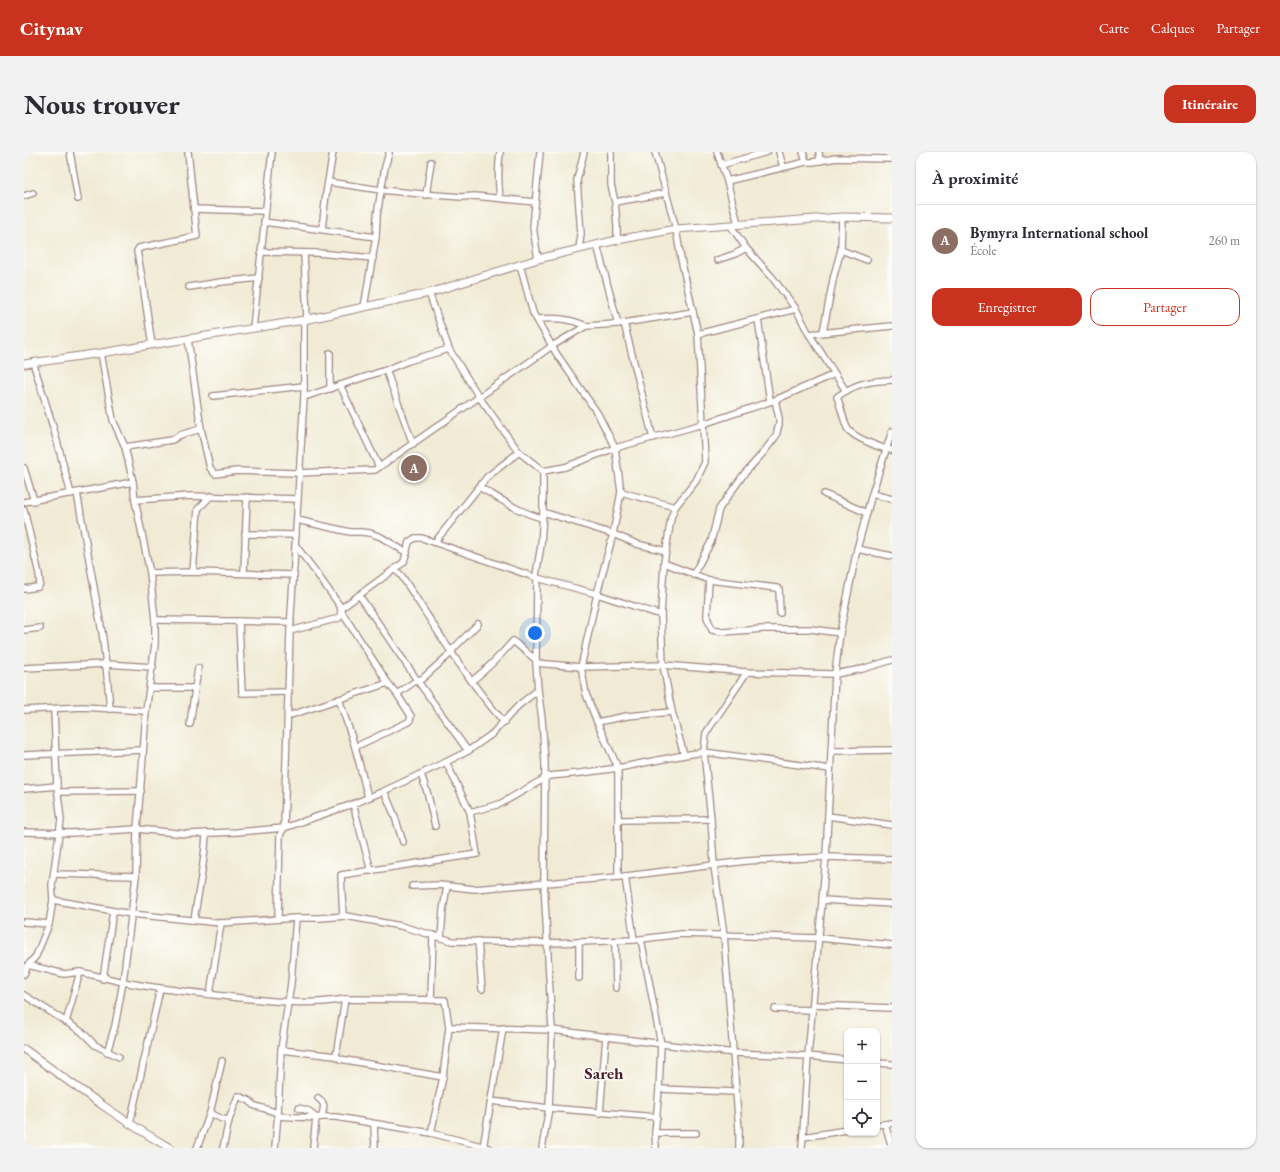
<!DOCTYPE html>
<html lang="fr">
<meta charset="utf-8">
<style>
body{margin:0;font-family:"EB Garamond",serif;background:#f2f2f3;color:#2b2b33}
.controls{position:absolute;right:12px;bottom:12px;display:grid;overflow:hidden;border-radius:8px;box-shadow:0 1px 3px #0004}
.controls button{width:36px;height:36px;display:grid;place-items:center;padding:0;border:0;border-bottom:1px solid #e1e1e2;background:#fff;color:#2b2b33;font:20px sans-serif}
.you{position:absolute;left:511px;top:481px;width:14px;height:14px;margin:-10px;border:3px solid #fff;border-radius:50%;background:#1a73e8;box-shadow:0 0 0 6px #1a73e833}
.badge{display:grid;place-items:center;width:26px;height:26px;border-radius:50%;background:#c8321e;color:#fff;font-size:13px;font-weight:700}
.pin{position:absolute;translate:-50% -50%;border:2px solid #fff;box-shadow:0 1px 4px #0006}
.list{margin:0;padding:0;list-style:none}
h2{display:flex;justify-content:space-between;align-items:center;height:52px;margin:0;padding:0 16px;font-size:17px}
h2 small{font-size:13px;font-weight:400;color:#7c7c81}
.list li{display:grid;grid-template-columns:26px 1fr auto;gap:12px;align-items:center;box-sizing:border-box;height:72px;padding:0 16px;border-top:1px solid #e1e1e2}
.list b{display:block;font-size:15px;white-space:nowrap}
.list p{margin:0;font-size:13px;white-space:nowrap;color:#7c7c81}
.list em{font-size:13px;font-style:normal;color:#7c7c81}
.actions{display:flex;gap:8px;padding:12px 16px}
.actions a{flex:1;padding:9px 0;border:1px solid #c8321e;border-radius:12px;text-align:center;font-size:14px;color:#c8321e}
.actions .main{background:#c8321e;color:#fff}
.icon{flex:none;width:22px;height:22px;fill:none;stroke:currentColor;stroke-width:2;stroke-linecap:round;stroke-linejoin:round}
.map{position:relative;flex:none;width:868px;height:996px;overflow:hidden;border-radius:12px}
header{display:flex;align-items:center;gap:24px;box-sizing:border-box;height:56px;padding:0 20px;background:#c8321e;color:#fff}
header strong{font-size:19px}
nav{display:flex;gap:22px;margin-inline-start:auto;font-size:14px}
.intro{display:flex;align-items:center;justify-content:space-between;box-sizing:border-box;height:96px;padding:0 24px}
h1{margin:0;font-size:28px}
.button{padding:10px 18px;border-radius:12px;background:#c8321e;color:#fff;font-size:14px;font-weight:700}
main{display:flex;gap:24px;padding:0 24px}
aside{flex:1;background:#fff;border-radius:12px;box-shadow:0 1px 3px #0004}
.map>svg:first-child{display:block}
.lines{fill:none;stroke-linecap:round;stroke-linejoin:round}
.minor-casing{stroke:#9e8580;stroke-width:8}
.tertiary-casing{stroke:#9e8580;stroke-width:9}
.minor{stroke:#fff;stroke-width:5.5}
.tertiary{stroke:#fff;stroke-width:7}
.labels{text-anchor:middle;dominant-baseline:central;stroke-width:3;stroke-linejoin:round;paint-order:stroke}
.quarter-label{font-size:17px;font-weight:bold;fill:#4a1f2b;stroke:#fdfcf7}
</style>
<header>
<strong>Citynav</strong>
<nav><a>Carte</a><a>Calques</a><a>Partager</a></nav>
</header>
<div class="intro"><h1>Nous trouver</h1><a class="button">Itinéraire</a></div>
<main>
<div class="map">
<svg width="868" height="996" viewBox="0 0 868 996">
<rect width="100%" height="100%" fill="#fdfcf7"/>
<filter id="ink" filterUnits="userSpaceOnUse"><feTurbulence type="fractalNoise" baseFrequency=".025" numOctaves="2"/><feDisplacementMap in="SourceGraphic" scale="8" xChannelSelector="R" yChannelSelector="G"/><feConvolveMatrix kernelMatrix="1 2 1 2 8 2 1 2 1" color-interpolation-filters="sRGB"/></filter>
<filter id="wash" filterUnits="userSpaceOnUse"><feTurbulence type="fractalNoise" baseFrequency=".012" numOctaves="4" result="noise"/><feDisplacementMap in="SourceGraphic" scale="16" xChannelSelector="R" yChannelSelector="G"/><feGaussianBlur stdDeviation="0.9" result="paint"/><feColorMatrix in="noise" values="0 0 0 0 0 0 0 0 0 0 0 0 0 0 0 0 0 1.4 0 .05"/><feComposite in="paint" operator="in"/></filter>
<g filter="url(#wash)">
<rect width="100%" height="100%" fill="#f1ebd5"/>
</g>
<g filter="url(#ink)">
<g class="lines">
<g class="minor-casing">
<g id="minor">
<path d="M46 0 54 47"/>
<path d="M164 0 170 57 241 59"/>
<path d="M587 0V33L591 50"/>
<path d="M631 0 652 77 657 107 674 182 679 272 681 310 672 329 651 355 647 366 640 411 637 463 639 513 648 560 660 603"/>
<path d="M693 0 703 29 714 72"/>
<path d="M755 0 759 15"/>
<path d="M779 0 782 10"/>
<path d="M795 0 796 9"/>
<path d="M697 13 743 0"/>
<path d="M703 29 782 10H789L812 6 868 7"/>
<path d="M304 30 357 38 398 42 438 45 451 44 511 50"/>
<path d="M402 43 407 10"/>
<path d="M0 44 9 41"/>
<path d="M476 46C474 30 474 16 476 0"/>
<path d="M240 70 352 85"/>
<path d="M706 73 722 96 748 125 772 157 785 182 822 239"/>
<path d="M298 77 302 42 309 0"/>
<path d="M593 88V73L591 50 642 41"/>
<path d="M573 93 594 172"/>
<path d="M555 97 557 82 553 28 560 0"/>
<path d="M817 98 843 108"/>
<path d="M237 100 294 101 349 106"/>
<path d="M280 101 283 167"/>
<path d="M514 107 509 75 516 0"/>
<path d="M693 108 711 102 722 96"/>
<path d="M165 135 197 130 235 126"/>
<path d="M405 141 425 197 455 245 495 300 519 319 541 315 591 296 679 272 751 248 811 222"/>
<path d="M340 155 352 85 353 63 361 15 365 1"/>
<path d="M513 167C532 166 545 166 562 174"/>
<path d="M734 167 746 249"/>
<path d="M600 171 629 286"/>
<path d="M229 176 248 0"/>
<path d="M799 180 810 123 817 98 818 65"/>
<path d="M674 182 772 157"/>
<path d="M785 182 868 174"/>
<path d="M164 187 177 277 186 316 191 322 213 319 272 321 351 318 528 194 562 174 593 172 669 160"/>
<path d="M128 193 118 126 113 99 115 96 173 84 170 57"/>
<path d="M9 210 30 278 47 342"/>
<path d="M362 218 389 292"/>
<path d="M868 228C846 229 831 231 813 245 817 255 819 266 823 276 828 285 858 297 868 298"/>
<path d="M316 233 355 315"/>
<path d="M306 237V201"/>
<path d="M189 244 280 234"/>
<path d="M280 245 362 218 384 209 425 197"/>
<path d="M101 295 148 288 156 283 177 277"/>
<path d="M0 316 10 349"/>
<path d="M519 319V360L589 382 613 392 642 399"/>
<path d="M455 335C475 346 496 361 518 366"/>
<path d="M597 340 651 355"/>
<path d="M53 341 78 480 82 512 86 557"/>
<path d="M800 342 843 361"/>
<path d="M848 342 868 347"/>
<path d="M111 348 166 344 274 347"/>
<path d="M0 350 109 330"/>
<path d="M0 358 15 422 16 432 14 435 0 437"/>
<path d="M273 368 326 380H337L346 381 357 385 383 401"/>
<path d="M221 382 272 383"/>
<path d="M411 390 463 325 495 300"/>
<path d="M272 394 291 419 316 454 317 459 364 531 373 542 387 564 386 568 384 570 331 595"/>
<path d="M833 397 868 404"/>
<path d="M640 411 685 428 753 436 755 437 756 461"/>
<path d="M370 417 377 423C409 471 441 526 480 570"/>
<path d="M169 420 174 357 187 344"/>
<path d="M126 421 169 420 270 423"/>
<path d="M220 421 223 345"/>
<path d="M669 423 687 390 695 357 720 322 739 301 752 284 755 272V266L751 248"/>
<path d="M685 428 683 465 688 478 699 480 739 477H787L816 481"/>
<path d="M335 443 393 528 444 599"/>
<path d="M131 468 267 470"/>
<path d="M215 469 218 541 265 540"/>
<path d="M0 478 16 476"/>
<path d="M266 479 315 466 319 455 380 410 385 390 391 386H398L513 426 573 442 637 463"/>
<path d="M0 516 82 512 129 515"/>
<path d="M448 529C463 517 476 504 489 489L512 508V511L557 515 573 442 589 382 597 340 591 296 574 262 532 201 509 161 496 113"/>
<path d="M126 536H171"/>
<path d="M373 542 393 528 398 527 428 500 429 497 454 472"/>
<path d="M315 547 331 595 344 645"/>
<path d="M0 558 59 555 122 559"/>
<path d="M264 564 364 531"/>
<path d="M573 570 603 564 648 560"/>
<path d="M166 572 174 516"/>
<path d="M807 599 868 598"/>
<path d="M0 603 119 598"/>
<path d="M397 622 404 643 411 674"/>
<path d="M0 637 33 634"/>
<path d="M360 639 370 662 379 690"/>
<path d="M35 640 117 639"/>
<path d="M329 652 347 719"/>
<path d="M446 660 476 652 525 624 557 621 594 616 660 603 680 600 806 617"/>
<path d="M804 664 868 673"/>
<path d="M594 668 687 667"/>
<path d="M0 680 47 681 113 677 163 682 213 680 260 676 329 652 360 639 422 610 444 599 468 582 495 553 514 538"/>
<path d="M30 722 112 724"/>
<path d="M601 724 610 788"/>
<path d="M594 725V616L573 570 562 542 557 515 639 513 723 520 811 522 838 517 868 508"/>
<path d="M388 734 415 733 450 737 594 725 722 709 802 705 868 707"/>
<path d="M29 748 107 762 197 771 272 766H296L322 764 377 774 428 789 524 791 555 790 610 788 657 782 795 786 868 793"/>
<path d="M798 748 868 752"/>
<path d="M319 764 317 723 453 702 446 660 422 610"/>
<path d="M254 767 256 683 260 676 266 479 280 245V168"/>
<path d="M170 769C174 739 181 711 182 681"/>
<path d="M0 770 25 772"/>
<path d="M417 786 419 758 423 734"/>
<path d="M617 787 637 892 635 937 631 981 632 996"/>
<path d="M454 789 458 837"/>
<path d="M591 789 592 836"/>
<path d="M4 813 40 822 56 820 99 830 112 724 113 677 118 618 122 559 131 492V468L126 421 111 348 109 330 101 295 89 268 77 201"/>
<path d="M0 822 4 813 12 804 25 772 29 748 28 733 37 668 33 634 30 557"/>
<path d="M555 826V790"/>
<path d="M79 827 89 759"/>
<path d="M186 842 197 771"/>
<path d="M0 843 58 880 71 893 95 905"/>
<path d="M407 848 409 783"/>
<path d="M789 853 868 856"/>
<path d="M751 857 789 858"/>
<path d="M42 870 56 820"/>
<path d="M425 875 528 878 710 901 784 904 823 908"/>
<path d="M257 898 312 904 316 907 419 925"/>
<path d="M83 900 91 874 99 830C135 837 171 841 208 845 246 849 283 854 321 847L421 848 425 875 419 925 407 981"/>
<path d="M312 904 321 847"/>
<path d="M853 911 868 912"/>
<path d="M635 937 712 940"/>
<path d="M294 946C303 953 299 955 298 965"/>
<path d="M467 949 525 956 633 965"/>
<path d="M275 956 285 959 292 966 289 996"/>
<path d="M186 961 198 967 205 968"/>
<path d="M576 961 582 885"/>
<path d="M253 964 292 966 298 965H312L407 981 465 996"/>
<path d="M106 971 136 837"/>
<path d="M350 972 351 996"/>
<path d="M861 972 868 996"/>
<path d="M853 973 868 971"/>
<path d="M631 981H672"/>
<path d="M779 985 823 978"/>
<path d="M173 996 186 961 198 909"/>
<path d="M199 996 205 968 214 944 226 949 229 953 254 961"/>
<path d="M251 996 254 961 257 898 267 831 272 766"/>
<path d="M459 996 479 876"/>
<path d="M518 996 525 956 528 878 520 731 521 611 518 567 514 538 512 511 513 426 512 423 517 393 519 360"/>
<path d="M715 996V978L700 783 690 714 687 667 680 600 682 581 723 520"/>
<path d="M778 996 784 904 802 705 811 522 816 481 833 397 848 342 868 279"/>
</g>
</g>
<g class="tertiary-casing">
<g id="tertiary">
<path d="M0 212 77 201 280 168 405 141 514 107 593 88 652 77 818 65 868 66"/>
<path d="M0 897C47 931 95 967 146 996"/>
</g>
</g>
<use href="#minor" class="minor"/>
<use href="#tertiary" class="tertiary"/>
</g>
</g>
<g class="labels">
<g class="quarter-label">
<text x="580" y="921">Sareh</text>
</g>
</g>
</svg>
<div class="controls">
<button>+</button>
<button>−</button>
<button><svg class="icon" aria-label="locate" viewBox="0 0 24 24"><circle cx="12" cy="12" r="6"/><path d="M12 2v4M12 18v4M2 12h4M18 12h4"/></svg></button>
</div>
<div class="you"></div>
<div class="pin badge" style="left:390px;top:316px;background:#8d6e63">A</div>
</div>
<aside>
<h2>À proximité<small></small></h2>
<ul class="list">
<li><span class="badge" style="background:#8d6e63">A</span><div><b>Bymyra International school</b><p>École</p></div><em>260 m</em></li>
</ul>
<div class="actions"><a class="main">Enregistrer</a><a>Partager</a></div>
</aside>
</main>
